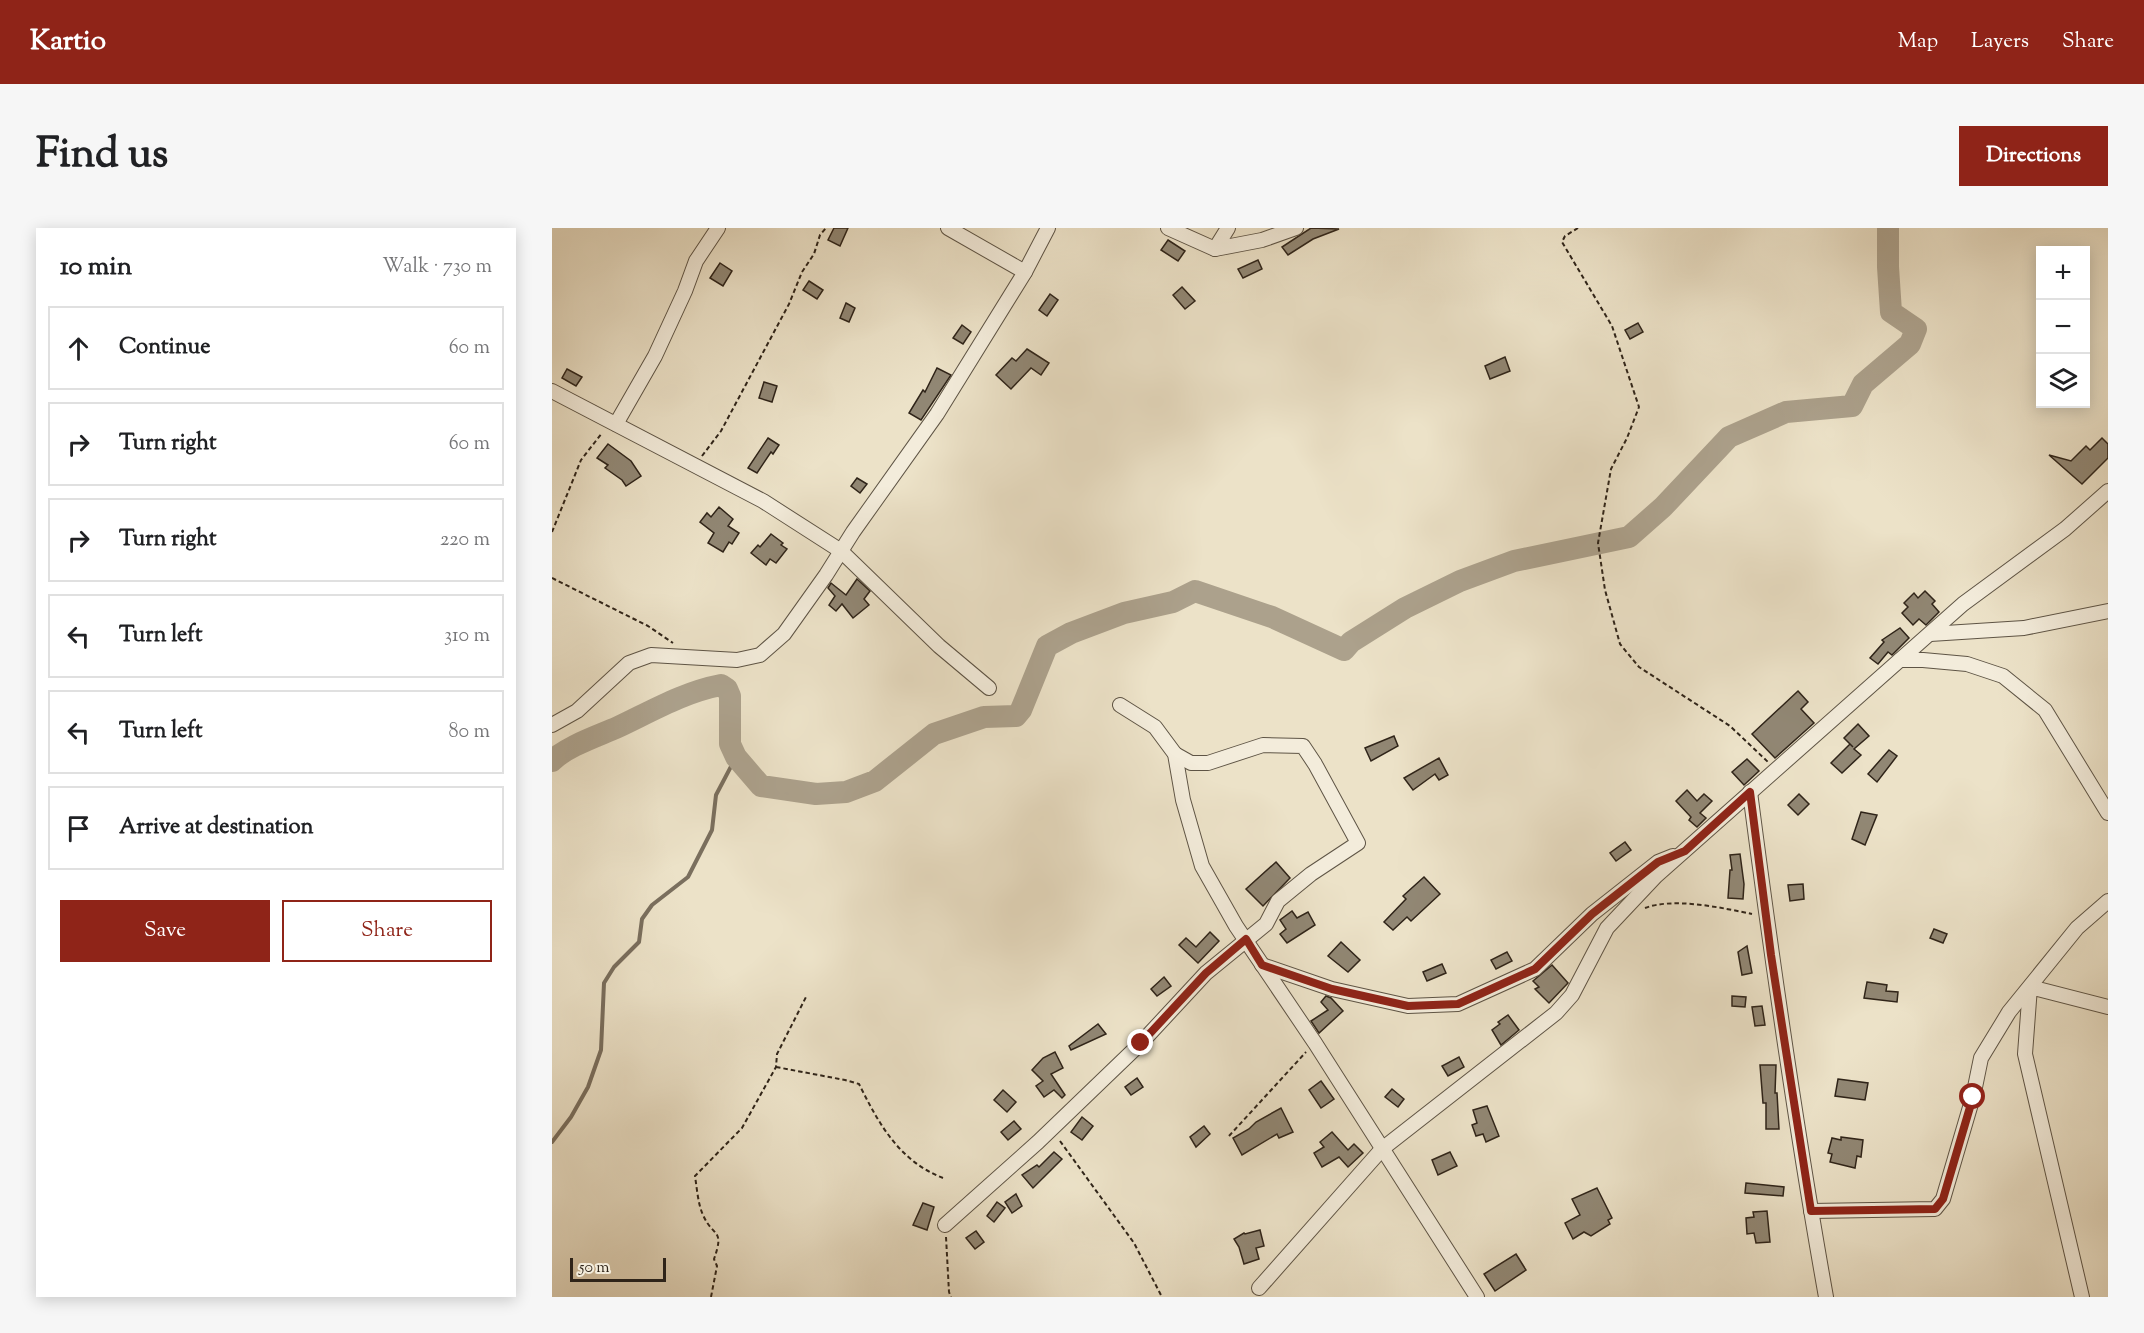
<!DOCTYPE html>
<meta charset="utf-8">
<style>
body{margin:0;font-family:"Sorts Mill Goudy",serif;background:#f6f6f6;color:#202124}
.controls{position:absolute;right:18px;top:18px;display:grid;overflow:hidden;border-radius:0px;box-shadow:0 3px 15px #0003}
.controls button{width:54px;height:54px;display:grid;place-items:center;padding:0;border:0;border-bottom:2px solid #e0e0e0;background:#fff;color:#202124;font:30px sans-serif}
.scale{position:absolute;left:18px;bottom:15px;width:96px;box-sizing:border-box;padding-left:6px;border:3px solid #2f2419;border-top:0;font-size:16px;line-height:21px;white-space:nowrap;color:#2f2419;-webkit-text-stroke:4px #f3ecdb;paint-order:stroke}
.stop{position:absolute;width:18px;height:18px;margin:-14px;border:4px solid #8f2418;border-radius:50%;background:#fff}
.stop.end{background:#8f2418;border-color:#fff;box-shadow:0 2px 6px #0008}
.list{margin:0;padding:0;list-style:none}
h2{display:flex;justify-content:space-between;align-items:center;height:78px;margin:0;padding:0 24px;font-size:26px}
h2 small{font-size:20px;font-weight:400;color:#757577}
.list li{display:grid;grid-template-columns:39px 1fr auto;gap:18px;align-items:center;box-sizing:border-box;height:84px;margin:0 12px 12px;padding:0 12px;border:2px solid #e0e0e0;border-radius:0px}
.list b{display:block;font-size:22px;white-space:nowrap}
.list em{font-size:20px;font-style:normal;color:#757577}
.actions{display:flex;gap:12px;padding:18px 24px}
.actions a{flex:1;padding:14px 0;border:2px solid #8f2418;border-radius:0px;text-align:center;font-size:21px;color:#8f2418}
.actions .main{background:#8f2418;color:#fff}
.icon{flex:none;width:33px;height:33px;fill:none;stroke:currentColor;stroke-width:2;stroke-linecap:round;stroke-linejoin:round}
.map{position:relative;flex:none;width:1556px;height:1069px;overflow:hidden;border-radius:0px}
header{display:flex;align-items:center;gap:36px;box-sizing:border-box;height:84px;padding:0 30px;background:#8f2418;color:#fff}
header strong{font-size:28px}
nav{display:flex;gap:33px;margin-inline-start:auto;font-size:21px}
.intro{display:flex;align-items:center;justify-content:space-between;box-sizing:border-box;height:144px;padding:0 36px}
h1{margin:0;font-size:42px}
.button{padding:15px 27px;border-radius:0px;background:#8f2418;color:#fff;font-size:21px;font-weight:700}
main{display:flex;gap:36px;padding:0 36px}
aside{flex:1;background:#fff;border-radius:0px;box-shadow:0 3px 15px #0003}
.map>svg:first-child{display:block}
.lines{fill:none;stroke-linecap:round;stroke-linejoin:round}
.stream{stroke:#7a6f5e;stroke-width:4}
.river{stroke:#aca18c;stroke-width:22}
.building{fill:#918774;stroke:#2f2419;stroke-width:1.5}
.minor-casing{stroke:#5e5445;stroke-width:16}
.path{stroke:#2f2419;stroke-width:2;stroke-dasharray:4.5 3;stroke-linecap:butt}
.minor{stroke:#f3ecdb;stroke-width:14}
.route{stroke:#8f2418;stroke-width:8}
</style>
<header>
<strong>Kartio</strong>
<nav><a>Map</a><a>Layers</a><a>Share</a></nav>
</header>
<div class="intro"><h1>Find us</h1><a class="button">Directions</a></div>
<main>
<aside>
<h2>10 min<small>Walk · 730 m</small></h2>
<ul class="list">
<li><svg class="icon" aria-label="ahead" viewBox="0 0 24 24"><path d="M12 20V5M6 11l6-6 6 6"/></svg><div><b>Continue</b></div><em>60 m</em></li>
<li><svg class="icon" aria-label="right" viewBox="0 0 24 24"><path d="M7 20v-9h11M14 6l5 5-5 5"/></svg><div><b>Turn right</b></div><em>60 m</em></li>
<li><svg class="icon" aria-label="right" viewBox="0 0 24 24"><path d="M7 20v-9h11M14 6l5 5-5 5"/></svg><div><b>Turn right</b></div><em>220 m</em></li>
<li><svg class="icon" aria-label="left" viewBox="0 0 24 24"><path d="M17 20v-9H6M10 6l-5 5 5 5"/></svg><div><b>Turn left</b></div><em>310 m</em></li>
<li><svg class="icon" aria-label="left" viewBox="0 0 24 24"><path d="M17 20v-9H6M10 6l-5 5 5 5"/></svg><div><b>Turn left</b></div><em>80 m</em></li>
<li><svg class="icon" aria-label="arrive" viewBox="0 0 24 24"><path d="M6 21V4h12l-3 4 3 4H6"/></svg><div><b>Arrive at destination</b></div></li>
</ul>
<div class="actions"><a class="main">Save</a><a>Share</a></div>
</aside>
<div class="map">
<svg width="1556" height="1069" viewBox="0 0 1556 1069">
<rect width="100%" height="100%" fill="#ece2c8"/>
<filter id="stains"><feTurbulence type="fractalNoise" baseFrequency=".00333" numOctaves="4"/><feColorMatrix values="0 0 0 0 .2 0 0 0 0 .09 0 0 0 0 .02 0 0 0 .5 -.17"/></filter>
<radialGradient id="worn" r=".72"><stop offset=".6" stop-color="#630" stop-opacity="0"/><stop offset="1" stop-color="#630" stop-opacity=".3"/></radialGradient>
<g class="lines">
<path class="stream" d="M0 914 19 889 36 859 49 822 52 755 62 739 87 714 90 691 100 677 136 649 160 602 164 567 184 529"/>
<path class="river" d="M0 533C15 518 46 508 66 499 100 483 132 464 169 457L175 461 178 468V516L184 529 209 558 264 566 294 564 323 553 382 506 432 489 464 488 469 482 495 418 519 405 572 385 621 374 643 363 720 389 792 422 799 414 853 380 908 353 962 333 1077 309 1111 279 1177 209 1234 184 1300 178 1311 156 1358 116 1364 101 1339 84 1336 39V0"/>
</g>
<g class="building">
<path d="M282 0H296L288 18 276 12Z"/>
<path d="M759 0 787 1 761 11 736 27 730 19Z"/>
<path d="M616 12 633 23 626 33 609 22Z"/>
<path d="M706 32 710 41 691 50 686 41Z"/>
<path d="M168 35 180 43 171 58 158 50Z"/>
<path d="M257 53 271 62 265 71 251 62Z"/>
<path d="M630 59 643 73 633 81 621 67Z"/>
<path d="M498 66 506 72 495 88 487 82Z"/>
<path d="M294 75 303 80 297 94 288 90Z"/>
<path d="M1086 95 1091 104 1078 111 1073 102Z"/>
<path d="M410 97 419 104 411 116 401 110Z"/>
<path d="M475 121 497 135 489 147 479 140 459 161 444 147 460 130 464 133Z"/>
<path d="M953 129 958 143 938 151 933 138Z"/>
<path d="M385 140 399 147 369 192 357 185 371 162 373 164Z"/>
<path d="M15 141 30 149 24 158 10 150Z"/>
<path d="M212 154 225 158 220 174 207 170Z"/>
<path d="M216 210 227 217 221 226 219 224 205 245 196 240Z"/>
<path d="M1550 210 1556 216V230L1530 256 1497 227 1519 233 1534 218 1538 222Z"/>
<path d="M56 216 79 233 89 248 74 258 70 252 53 240 56 237 45 230Z"/>
<path d="M305 250 315 256 308 265 299 258Z"/>
<path d="M167 279 181 291 176 298 187 305 180 316 177 314 171 324 156 315 162 305 148 294 155 285 159 289Z"/>
<path d="M219 306 231 315 229 317 235 321 224 335 218 331 214 337 199 325 206 317 208 319Z"/>
<path d="M305 351 318 363 312 371 317 377 301 390 290 376 284 383 277 377 283 368 276 360 279 355 294 367Z"/>
<path d="M1373 363 1383 373 1380 376 1387 384 1374 397 1367 391 1361 397 1350 385 1356 379 1352 375 1362 365 1366 370Z"/>
<path d="M1348 400 1357 410 1340 427 1336 424 1326 436 1318 430 1332 414 1330 412Z"/>
<path d="M1246 463 1256 474 1249 481 1262 495 1223 530 1200 506Z"/>
<path d="M1306 496 1317 508 1302 521 1309 527 1290 545 1279 535 1298 516 1301 519 1292 510Z"/>
<path d="M842 508 846 518 819 533 813 520Z"/>
<path d="M1337 522 1345 528 1325 554 1316 546Z"/>
<path d="M887 530 896 547 887 552 883 546 861 562 852 550Z"/>
<path d="M1195 531 1207 543 1192 557 1180 544Z"/>
<path d="M1135 562 1145 573 1152 566 1160 573 1148 585 1154 590 1145 599 1137 592 1139 589 1124 573Z"/>
<path d="M1247 566 1257 576 1246 587 1236 577Z"/>
<path d="M1309 584 1325 587 1313 617 1300 611Z"/>
<path d="M1073 614 1079 622 1064 633 1058 625Z"/>
<path d="M1188 626 1192 656 1191 671 1176 670 1178 642H1180L1178 627Z"/>
<path d="M724 634 738 650 711 678 694 661Z"/>
<path d="M872 649 888 666 859 693 855 689 841 702 832 694 854 671 851 668Z"/>
<path d="M1251 656 1252 671 1238 673 1236 657Z"/>
<path d="M740 683 745 690 756 684 763 697 735 715 728 706 734 701 728 692Z"/>
<path d="M1382 701 1395 706 1391 715 1378 710Z"/>
<path d="M658 704 667 713 646 735 627 717 634 710 644 719Z"/>
<path d="M789 714 808 732 796 744 776 728Z"/>
<path d="M1195 718 1200 745 1190 747 1186 724Z"/>
<path d="M955 724 960 733 944 741 939 732Z"/>
<path d="M890 736 894 745 875 753 871 744Z"/>
<path d="M1000 737 1016 755 997 775 983 761 987 759 981 753Z"/>
<path d="M612 749 619 758 605 768 599 761Z"/>
<path d="M1315 754 1335 757 1334 763 1346 764 1345 774 1312 770Z"/>
<path d="M774 768 779 770 791 783 767 805 759 793 776 782 769 774Z"/>
<path d="M1180 768 1194 769 1193 779 1180 778Z"/>
<path d="M1210 778 1213 797 1203 798 1200 779Z"/>
<path d="M956 787 967 802 949 817 940 802 948 796 946 794Z"/>
<path d="M546 796 554 806 519 822 517 818Z"/>
<path d="M503 824 511 840 499 846 513 867 510 870 502 862 492 869 484 858 491 853 480 842 491 830Z"/>
<path d="M907 829 912 839 896 848 890 838Z"/>
<path d="M1208 837H1224L1223 865H1225L1227 901H1214V875H1211Z"/>
<path d="M585 850 591 859 579 867 573 859Z"/>
<path d="M1286 851 1316 855 1313 872 1283 868Z"/>
<path d="M769 853 782 871 769 880 757 862Z"/>
<path d="M840 861 852 871 846 879 833 869Z"/>
<path d="M451 862 464 874 455 884 442 872Z"/>
<path d="M935 878 947 908 934 914 931 906 924 908 920 897 925 895 921 882Z"/>
<path d="M729 880 741 904 727 910 725 906 690 927 681 910 697 901 704 894Z"/>
<path d="M530 889 541 898 530 912 519 904Z"/>
<path d="M462 893 469 901 456 912 449 904Z"/>
<path d="M652 898 658 906 644 919 638 909Z"/>
<path d="M780 904 796 922 802 916 811 925 796 939 787 929 770 939 762 925 772 919 768 914Z"/>
<path d="M1289 909 1311 912 1309 929 1305 928 1303 940 1278 934 1280 926 1276 925 1280 910 1289 912Z"/>
<path d="M502 924 510 931 481 960 470 947 485 937 487 939Z"/>
<path d="M898 924 905 938 886 947 880 932Z"/>
<path d="M1194 955 1232 959 1231 968 1193 965Z"/>
<path d="M1045 960 1060 990 1056 992 1058 996 1039 1008 1032 1004 1021 1011 1013 995 1028 987 1020 971Z"/>
<path d="M464 966 470 978 460 985 453 974Z"/>
<path d="M445 974 453 980 442 994 435 988Z"/>
<path d="M371 975 382 979 375 1002 361 997Z"/>
<path d="M1215 983 1218 1014 1204 1015 1202 1005 1195 1006 1194 990 1202 989 1201 984Z"/>
<path d="M708 1002 712 1018 704 1020 707 1031 692 1036 687 1019 682 1011 692 1005 693 1006Z"/>
<path d="M424 1003 432 1014 423 1021 414 1010Z"/>
<path d="M964 1026 974 1042 943 1063 932 1046Z"/>
</g>
<g class="lines">
<g class="minor-casing">
<g id="minor">
<path d="M396 0 473 44"/>
<path d="M616 0 663 21 710 12 744 0"/>
<path d="M663 21 676 0"/>
<path d="M0 163 211 273 289 323 387 418 437 460"/>
<path d="M64 196 103 128 133 63 144 33 166 0"/>
<path d="M1378 406 1472 400 1556 383"/>
<path d="M1348 432H1371L1415 436 1451 448 1493 482 1556 585"/>
<path d="M568 477 603 499 623 526 631 572 650 638 684 698 763 815 925 1069"/>
<path d="M0 497 25 483 77 435 99 427 185 432 208 427 232 406 274 347 301 304 385 186 473 44 496 0"/>
<path d="M1198 564C1220 733 1244 901 1274 1069"/>
<path d="M710 737 780 761 856 778 906 776 983 741 1040 686 1106 634 1121 628"/>
<path d="M1259 983 1383 981 1391 971 1421 869 1429 830 1457 784 1525 700 1556 673"/>
<path d="M393 997 486 914 589 815 654 745 714 696 726 673 759 646 806 615 763 536 751 518 711 517 656 535H639L623 526"/>
<path d="M707 1060 830 921 1004 785 1020 767 1055 700 1104 648 1411 376 1513 301 1556 263"/>
<path d="M1530 1069 1473 826 1478 759 1556 779"/>
</g>
</g>
<g class="path">
<path d="M1026 0 1013 8 1010 14 1060 98 1087 179 1075 210 1059 241 1046 315 1053 362 1068 416 1087 439 1178 498 1216 534"/>
<path d="M150 228 169 203 237 76 250 44 262 26 268 7 274 0"/>
<path d="M0 304 29 232 50 205"/>
<path d="M0 350 96 398 121 415"/>
<path d="M1093 680C1122 669 1171 680 1200 686"/>
<path d="M224 839 293 852 307 856C327 896 347 933 391 950"/>
<path d="M677 908 754 824"/>
<path d="M508 913 582 1015 610 1069"/>
<path d="M394 1009 397 1064 399 1069"/>
<path d="M159 1069 165 1038 162 1031C173 1000 161 1010 151 987 146 976 145 961 143 948L190 900 224 839 225 826 254 769"/>
</g>
<use href="#minor" class="minor"/>
</g>
<g class="lines">
<path class="route" d="M589 815 654 745 694 711 710 737 780 761 856 778 906 776 983 741 1040 686 1106 634 1133 623 1198 564 1219 727 1259 983 1383 981 1391 971 1421 869"/>
</g>
<rect width="100%" height="100%" filter="url(#stains)"/>
<rect width="100%" height="100%" fill="url(#worn)"/>
</svg>
<div class="controls">
<button>+</button>
<button>−</button>
<button><svg class="icon" aria-label="layers" viewBox="0 0 24 24"><path d="M12 4l9 5-9 5-9-5zM3 14l9 5 9-5"/></svg></button>
</div>
<div class="scale">50 m</div>
<div class="stop" style="left:1421px;top:869px"></div>
<div class="stop end" style="left:589px;top:815px"></div>
</div>
</main>
